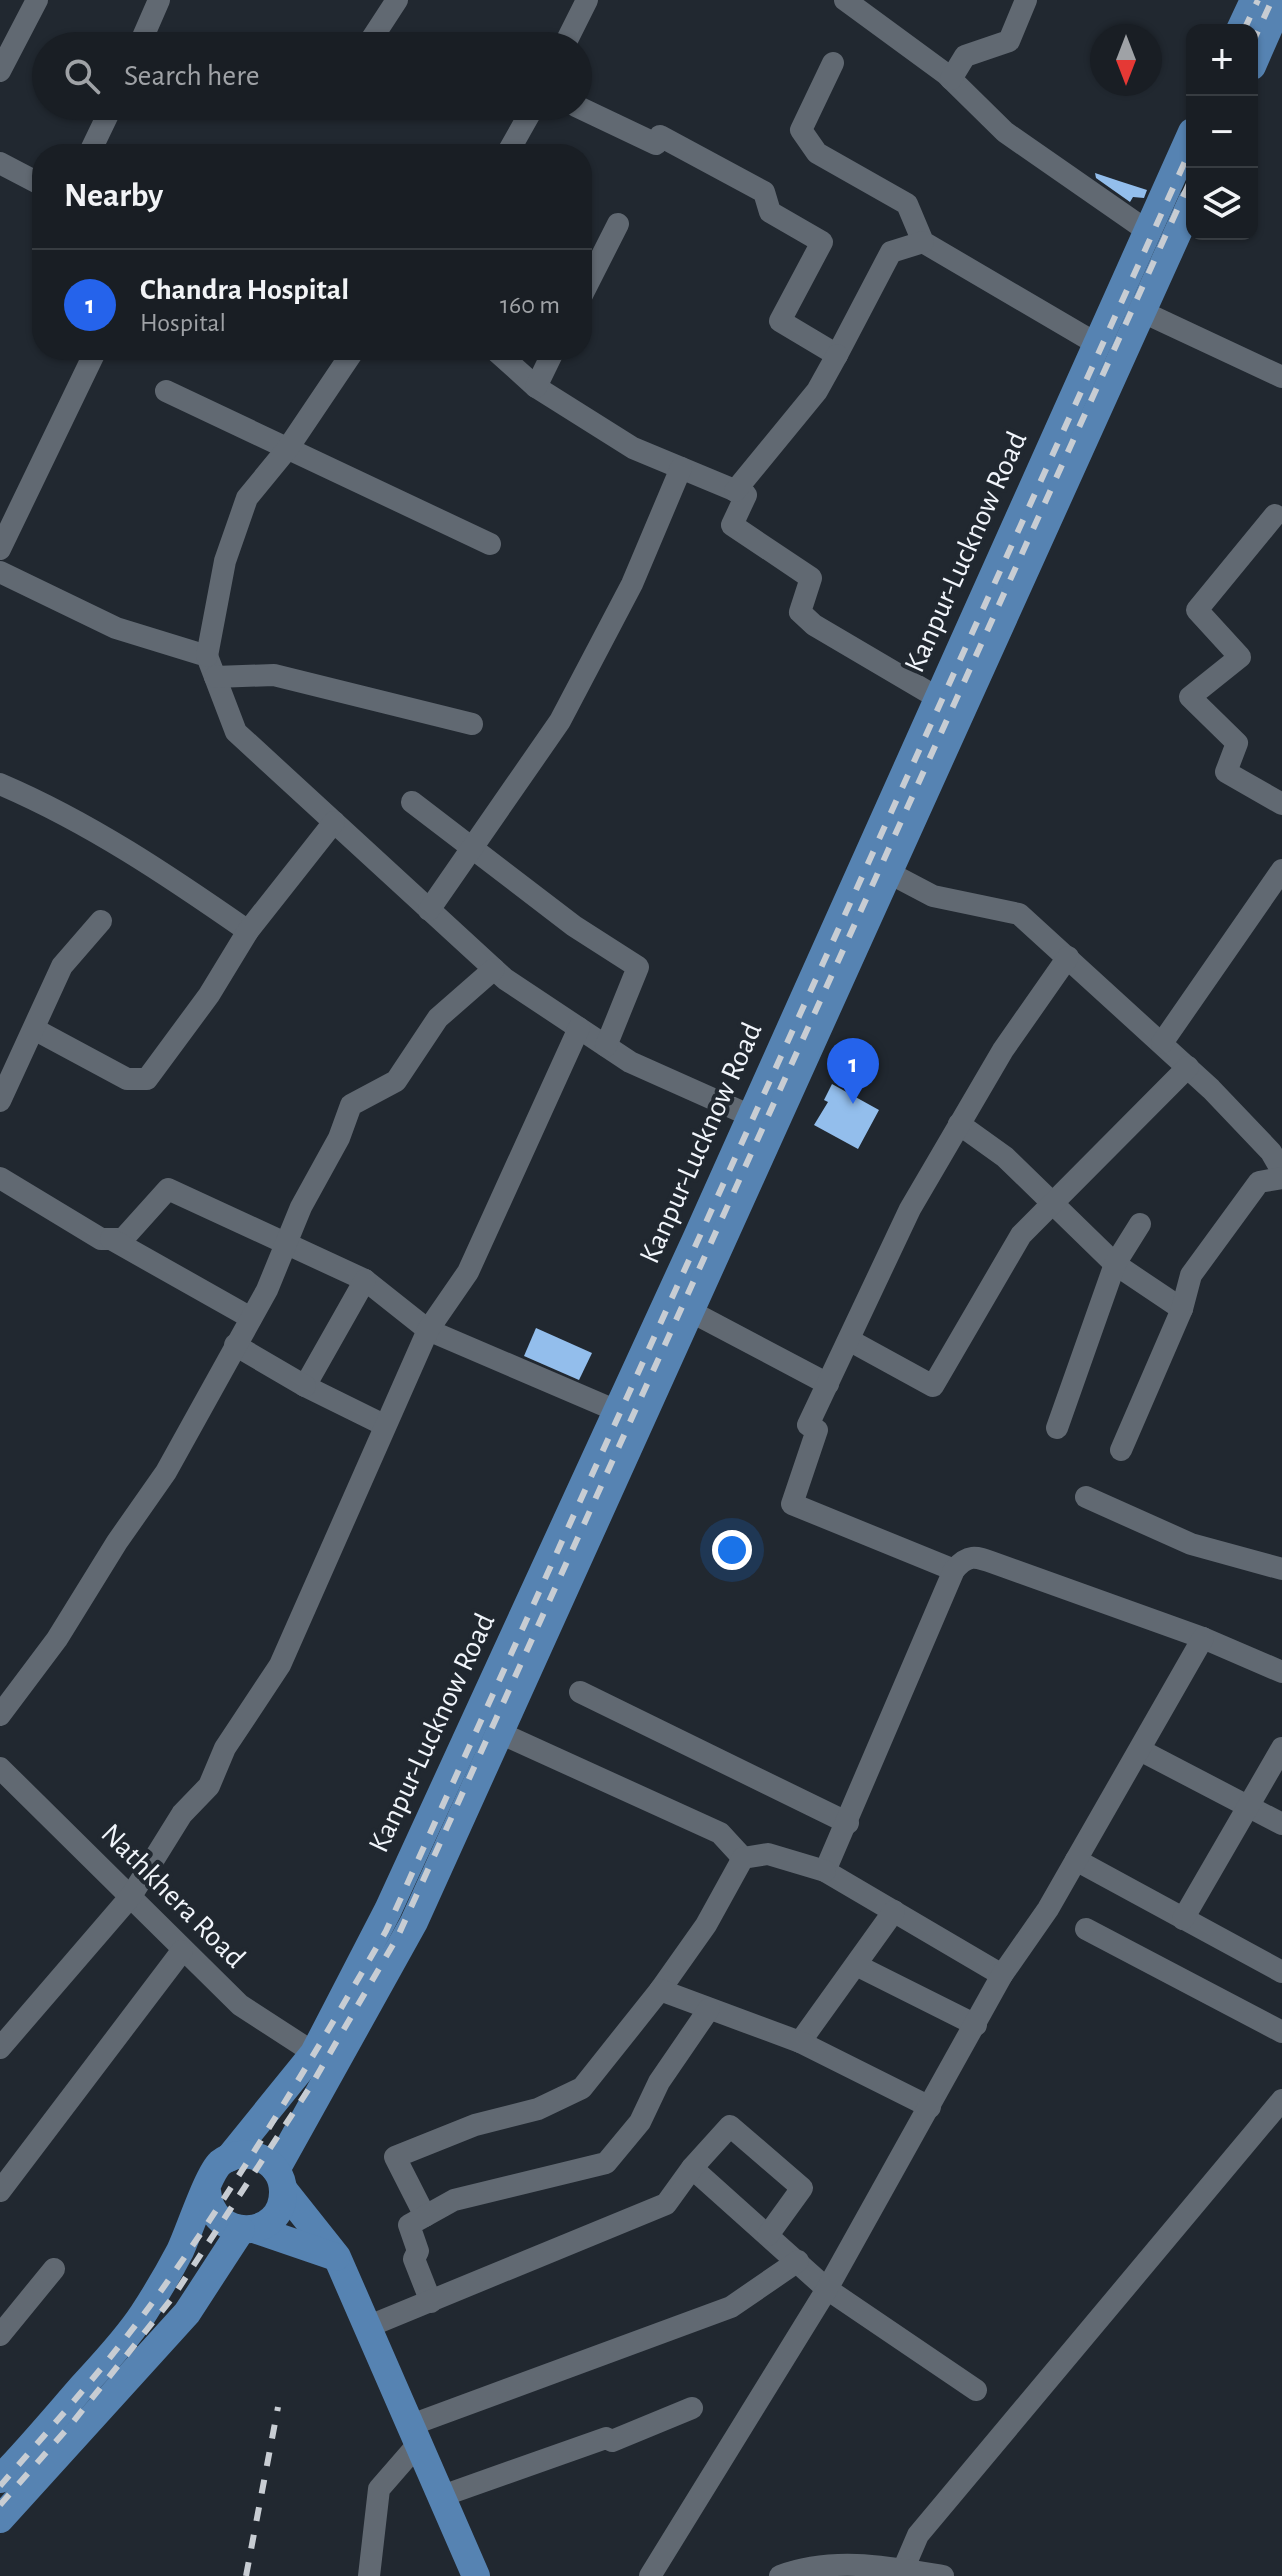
<!DOCTYPE html>
<meta charset="utf-8">
<style>
body{margin:0;font-family:"Alegreya Sans",sans-serif;background:#22272c;color:#f1f3f6}
.controls{position:absolute;right:24px;top:24px;display:grid;overflow:hidden;border-radius:16px;box-shadow:0 2px 6px #0004}
.controls button{width:72px;height:72px;display:grid;place-items:center;padding:0;border:0;border-bottom:2px solid #373c41;background:#191e24;color:#f1f3f6;font:40px sans-serif}
.compass{position:absolute;left:1090px;top:24px;width:72px;height:72px;border-radius:50%;background:#191e24;box-shadow:0 2px 6px #0004;rotate:180deg}
.you{position:absolute;left:732px;top:1550px;width:28px;height:28px;margin:-20px;border:6px solid #fff;border-radius:50%;background:#1a73e8;box-shadow:0 0 0 12px #1a73e833}
.badge{display:grid;place-items:center;width:52px;height:52px;border-radius:50%;background:#2563eb;color:#fff;font-size:26px;font-weight:700}
.pin{position:absolute;translate:-50% -66px;filter:drop-shadow(0 2px 4px #0008)}
.pin::after{content:'';position:absolute;top:42px;width:28px;height:24px;background:inherit;clip-path:polygon(0 0,100% 0,50% 100%)}
.list{margin:0;padding:0;list-style:none}
h2{display:flex;justify-content:space-between;align-items:center;height:104px;margin:0;padding:0 32px;font-size:34px}
h2 small{font-size:26px;font-weight:400;color:#9fa2a6}
.list li{display:grid;grid-template-columns:52px 1fr auto;gap:24px;align-items:center;box-sizing:border-box;height:112px;padding:0 32px;border-top:2px solid #373c41}
.list b{display:block;font-size:30px;white-space:nowrap}
.list p{margin:0;font-size:26px;white-space:nowrap;color:#9fa2a6}
.list em{font-size:26px;font-style:normal;color:#9fa2a6}
.icon{flex:none;width:44px;height:44px;fill:none;stroke:currentColor;stroke-width:2;stroke-linecap:round;stroke-linejoin:round}
.map{position:relative;flex:none;width:1282px;height:2576px;overflow:hidden}
.search{position:absolute;background:#191e24;box-shadow:0 2px 6px #0004;left:32px;top:32px;width:560px;height:88px;display:flex;align-items:center;gap:20px;box-sizing:border-box;padding:0 28px;border-radius:44px;color:#9fa2a6;font-size:30px}
.panel{position:absolute;background:#191e24;box-shadow:0 2px 6px #0004;left:32px;top:144px;width:560px;height:216px;border-radius:32px}
.map>svg:first-child{display:block}
.building{fill:#93beec}
.lines{fill:none;stroke-linecap:round;stroke-linejoin:round}
.minor{stroke:#616972;stroke-width:22}
.major{stroke:#5683b2;stroke-width:28}
.rail{stroke:#c8cdd3;stroke-width:6;stroke-dasharray:14 14;stroke-linecap:butt}
.labels{text-anchor:middle;dominant-baseline:central;stroke-width:8;stroke-linejoin:round;paint-order:stroke}
.street-label{font-size:30px;fill:#f1f5fb;stroke:#212830}
</style>
<div class="map">
<svg width="1282" height="2576" viewBox="0 0 1282 2576">
<rect width="100%" height="100%" fill="#212830"/>
<g class="building">
<path d="M1095 173 1119 181 1147 190 1144 198 1133 197 1130 202 1096 178Z"/>
<path d="M832 1084 879 1110 858 1149 814 1125 828 1102 824 1100Z"/>
<path d="M536 1328 592 1353 579 1380 524 1356Z"/>
</g>
<g class="lines">
<g class="minor">
<path d="M845 0 946 74 1005 132 1146 230"/>
<path d="M139 46 159 0"/>
<path d="M367 46 397 0"/>
<path d="M564 46 587 0"/>
<path d="M833 63 801 130 817 153 907 204 923 242 1097 344"/>
<path d="M0 71 37 0"/>
<path d="M951 79 965 56 1009 41 1026 0"/>
<path d="M576 106 656 144 660 136 764 192 770 212 822 242 780 321 837 355 891 252 923 242"/>
<path d="M89 154 112 106"/>
<path d="M507 154 534 106"/>
<path d="M0 163 42 185"/>
<path d="M582 295 618 224"/>
<path d="M1128 305 1282 377"/>
<path d="M495 350 536 387 633 448 746 495 732 525 811 578 800 612 814 625 938 698"/>
<path d="M536 387 554 350"/>
<path d="M166 391 490 544"/>
<path d="M735 491 817 391 837 355"/>
<path d="M1275 515 1197 610 1240 657 1190 697 1237 743 1226 772 1282 804"/>
<path d="M0 549 96 350"/>
<path d="M0 572 116 628 207 656 236 732 505 979 630 1062 751 1116"/>
<path d="M207 656 225 561 247 498 288 448 354 350"/>
<path d="M215 677 274 675 472 724"/>
<path d="M0 784C89 822 169 876 248 931"/>
<path d="M412 802 574 926 638 967 606 1046"/>
<path d="M874 865 933 896 1019 914 1211 1089 1271 1152 1282 1171"/>
<path d="M429 910 560 721 632 584 681 468"/>
<path d="M34 1029 127 1079H147L209 995 248 931 334 822"/>
<path d="M1162 1043 1282 870"/>
<path d="M0 1101 62 966 101 921"/>
<path d="M959 1124 1005 1157 1115 1264 1182 1309"/>
<path d="M0 1178 101 1239H123L168 1189 365 1280 428 1330 617 1411"/>
<path d="M111 1239 251 1318"/>
<path d="M365 1280 305 1386 384 1425"/>
<path d="M688 1310 828 1384"/>
<path d="M849 1340 933 1386 1021 1235 1188 1067"/>
<path d="M235 1345 305 1386"/>
<path d="M1057 1428 1115 1264 1140 1224"/>
<path d="M1121 1450 1182 1309 1191 1275 1259 1182 1282 1178"/>
<path d="M1086 1497 1191 1544 1282 1569"/>
<path d="M954 1570 792 1504 817 1430 808 1425 910 1209 1003 1050 1068 957"/>
<path d="M580 1692 848 1823"/>
<path d="M0 1715 57 1639 117 1542 166 1472 267 1290 301 1207 339 1138 351 1105 396 1081 438 1018 494 969"/>
<path d="M500 1733 720 1833 743 1858"/>
<path d="M1140 1750 1282 1824"/>
<path d="M0 1768 240 2005 314 2053"/>
<path d="M1076 1860 1282 1972"/>
<path d="M1183 1919 1282 1748"/>
<path d="M1086 1929 1282 2032"/>
<path d="M856 1965 976 2025"/>
<path d="M1002 1975 825 1871 954 1570C968 1554 975 1556 994 1563L1203 1638 1282 1672"/>
<path d="M660 1990 706 1925 743 1858 768 1854 825 1871"/>
<path d="M800 2042 894 1911"/>
<path d="M0 2048 131 1896 182 1814 209 1786 225 1748 280 1665 428 1330 468 1272 579 1028"/>
<path d="M692 2168 827 2289 976 2390"/>
<path d="M0 2191 182 1951"/>
<path d="M425 2216 395 2157 475 2125 538 2109 582 2088 660 1990 800 2042 930 2107"/>
<path d="M431 2302 414 2259 418 2251 409 2225 454 2200 606 2163 640 2122 659 2082 709 2009"/>
<path d="M367 2327 666 2204 692 2168 730 2126 802 2188 768 2235"/>
<path d="M0 2335 54 2269"/>
<path d="M411 2425 731 2307 798 2261"/>
<path d="M442 2496 606 2438 612 2441 692 2408"/>
<path d="M903 2570 918 2535 1282 2100"/>
<path d="M369 2576 379 2489 419 2443"/>
<path d="M650 2576 827 2289 1002 1975 1048 1909 1203 1638"/>
<path d="M780 2576C833 2556 889 2567 943 2576"/>
</g>
<g class="major">
<path d="M1240 30 1254 0"/>
<path d="M1252 66 1281 0"/>
<path d="M229 2158 314 2053 388 1910 697 1237 1192 132"/>
<path d="M276 2170 414 1922 1192 201"/>
<path d="M283 2189 337 2257 476 2576"/>
<path d="M254 2229 336 2257"/>
<path d="M0 2479C28 2450 54 2419 81 2388 102 2365 126 2340 143 2314 156 2294 169 2272 180 2251 189 2232 208 2174 220 2163 244 2144 282 2159 283 2191 284 2240 212 2244 207 2191"/>
<path d="M0 2519 187 2313 241 2230"/>
</g>
<g class="rail">
<path d="M1244 30 1258 0"/>
<path d="M1252 44 1272 0"/>
<path d="M0 2486C56 2422 114 2357 163 2288 244 2174 316 2052 386 1931L1192 146"/>
<path d="M0 2505 73 2422 173 2297 312 2084 398 1936 1192 177"/>
<path d="M246 2576 278 2407"/>
</g>
</g>
<g class="labels">
<g class="street-label">
<text transform="translate(966 552) rotate(-66)">Kanpur-Lucknow Road</text>
<text transform="translate(701 1143) rotate(-66)">Kanpur-Lucknow Road</text>
<text transform="translate(432 1733) rotate(-65)">Kanpur-Lucknow Road</text>
<text transform="translate(173 1896) rotate(45)">Nathkhera Road</text>
</g>
</g>
</svg>
<div class="controls">
<button>+</button>
<button>−</button>
<button><svg class="icon" aria-label="layers" viewBox="0 0 24 24"><path d="M12 4l9 5-9 5-9-5zM3 14l9 5 9-5"/></svg></button>
</div>
<svg class="compass" viewBox="-18 -18 36 36"><path d="M0-13l5 13h-10z" fill="#e53935"/><path d="M0 13l5-13h-10z" fill="#9fa2a6"/></svg>
<div class="you"></div>
<div class="pin badge" style="left:853px;top:1104px">1</div>
<div class="search"><svg class="icon" aria-label="search" viewBox="0 0 24 24"><circle cx="10" cy="10" r="6"/><path d="M15 15l6 6"/></svg>Search here</div>
<section class="panel">
<h2>Nearby<small></small></h2>
<ul class="list">
<li><span class="badge">1</span><div><b>Chandra Hospital</b><p>Hospital</p></div><em>160 m</em></li>
</ul>
</section>
</div>
